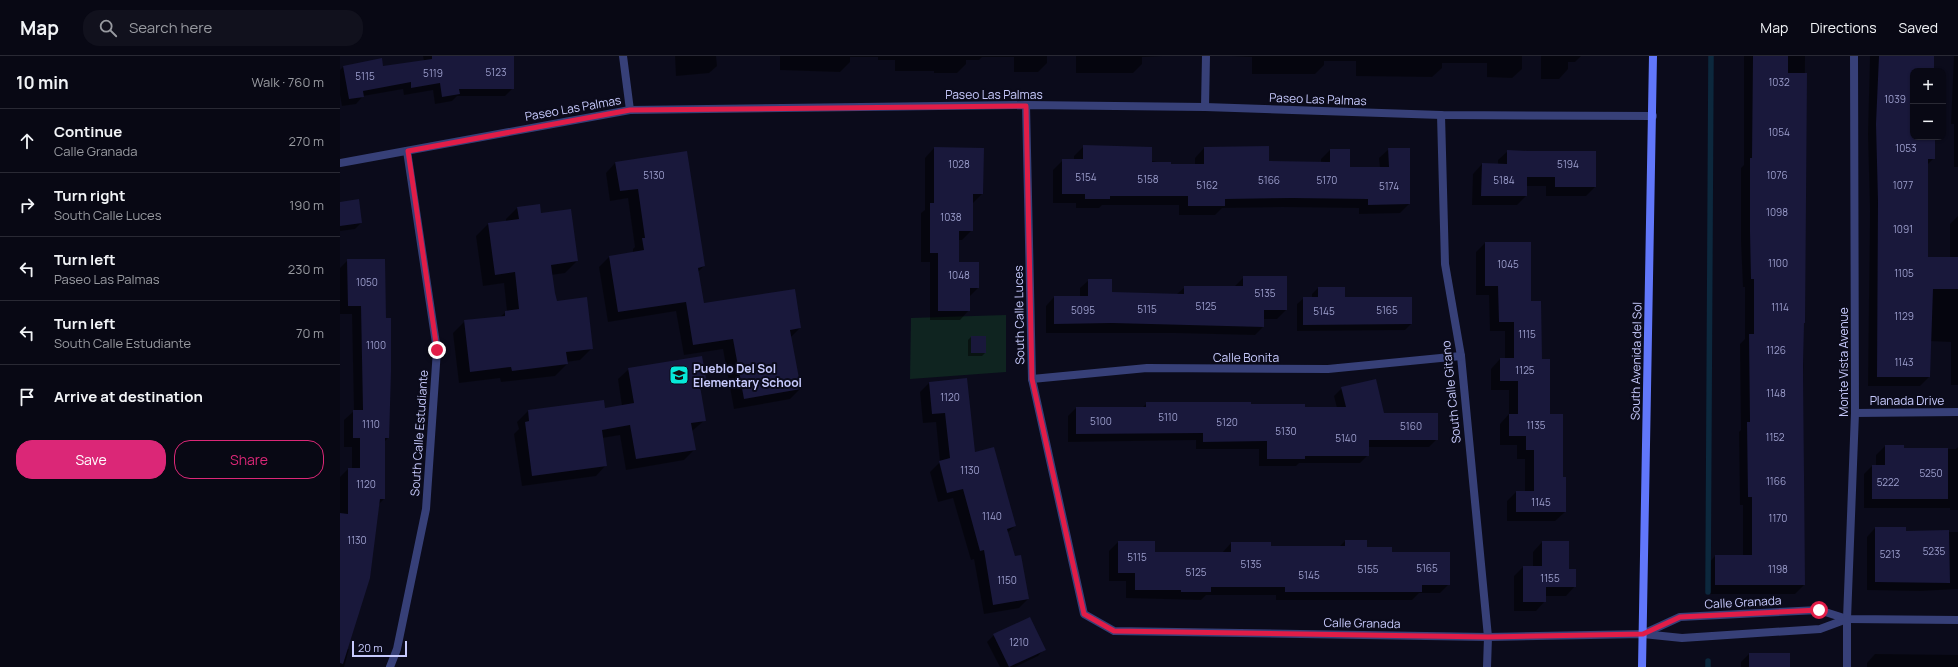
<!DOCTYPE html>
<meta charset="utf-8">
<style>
body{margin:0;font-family:Manrope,sans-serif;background:#11111d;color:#f1f3f6}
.controls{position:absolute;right:12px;top:12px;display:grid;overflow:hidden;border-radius:8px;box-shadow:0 1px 3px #0004}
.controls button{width:36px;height:36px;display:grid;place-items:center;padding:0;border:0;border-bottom:1px solid #292934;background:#080814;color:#f1f3f6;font:20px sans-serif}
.scale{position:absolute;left:12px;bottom:10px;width:55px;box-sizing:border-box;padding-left:4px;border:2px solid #c7cafd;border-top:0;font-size:11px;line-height:14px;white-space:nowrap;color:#c7cafd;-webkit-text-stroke:3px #0b0b1b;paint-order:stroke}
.stop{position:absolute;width:12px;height:12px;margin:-9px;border:3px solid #e11d48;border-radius:50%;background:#fff}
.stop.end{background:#e11d48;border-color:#fff;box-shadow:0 1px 4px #0008}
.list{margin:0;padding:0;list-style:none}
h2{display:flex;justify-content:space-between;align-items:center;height:52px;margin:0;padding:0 16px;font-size:17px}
h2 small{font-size:13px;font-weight:400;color:#989aa0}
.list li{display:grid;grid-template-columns:26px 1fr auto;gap:12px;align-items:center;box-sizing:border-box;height:64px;padding:0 16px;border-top:1px solid #292934}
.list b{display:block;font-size:15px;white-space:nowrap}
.list p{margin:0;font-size:13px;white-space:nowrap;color:#989aa0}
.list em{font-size:13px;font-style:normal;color:#989aa0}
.actions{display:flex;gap:8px;padding:12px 16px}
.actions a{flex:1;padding:9px 0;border:1px solid #db2777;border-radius:16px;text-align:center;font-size:14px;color:#db2777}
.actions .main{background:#db2777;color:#fff}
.icon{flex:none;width:22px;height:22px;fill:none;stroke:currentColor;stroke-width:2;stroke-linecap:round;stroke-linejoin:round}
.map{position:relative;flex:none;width:1618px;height:611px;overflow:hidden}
header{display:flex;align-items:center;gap:24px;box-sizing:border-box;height:56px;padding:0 20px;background:#080814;border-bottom:1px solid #292934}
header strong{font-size:19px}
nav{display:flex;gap:22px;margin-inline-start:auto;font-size:14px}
.search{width:280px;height:36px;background:#11111d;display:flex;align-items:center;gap:10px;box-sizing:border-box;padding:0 14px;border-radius:16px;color:#989aa0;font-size:15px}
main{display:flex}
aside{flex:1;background:#080814}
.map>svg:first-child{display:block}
.green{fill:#0f2420}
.shadow{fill:#0007}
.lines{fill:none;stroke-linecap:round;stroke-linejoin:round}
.stream{stroke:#0c283d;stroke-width:5.5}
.building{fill:#19183b}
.street{stroke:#374078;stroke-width:8}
.secondary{stroke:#6177fa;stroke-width:8}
.route{stroke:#e11d48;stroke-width:5}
.labels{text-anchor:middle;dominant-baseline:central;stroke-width:4;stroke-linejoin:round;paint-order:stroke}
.number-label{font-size:10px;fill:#9c9ecc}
.street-label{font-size:12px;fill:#c7cafd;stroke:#0b0b1b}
.poi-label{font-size:12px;font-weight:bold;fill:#c7cafd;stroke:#0b0b1b;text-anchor:start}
</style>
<header>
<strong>Map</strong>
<div class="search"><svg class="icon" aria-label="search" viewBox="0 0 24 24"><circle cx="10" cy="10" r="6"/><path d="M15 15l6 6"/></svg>Search here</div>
<nav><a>Map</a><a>Directions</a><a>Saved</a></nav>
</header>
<main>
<aside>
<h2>10 min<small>Walk · 760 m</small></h2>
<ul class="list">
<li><svg class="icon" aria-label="ahead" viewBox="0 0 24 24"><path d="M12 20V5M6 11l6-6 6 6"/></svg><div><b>Continue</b><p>Calle Granada</p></div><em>270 m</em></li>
<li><svg class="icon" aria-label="right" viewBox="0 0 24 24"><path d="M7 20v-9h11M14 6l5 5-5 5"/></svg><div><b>Turn right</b><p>South Calle Luces</p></div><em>190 m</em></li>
<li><svg class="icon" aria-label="left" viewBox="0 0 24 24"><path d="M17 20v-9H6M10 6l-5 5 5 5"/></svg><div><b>Turn left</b><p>Paseo Las Palmas</p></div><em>230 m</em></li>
<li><svg class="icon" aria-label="left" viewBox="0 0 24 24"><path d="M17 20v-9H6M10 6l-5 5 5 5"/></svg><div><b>Turn left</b><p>South Calle Estudiante</p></div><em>70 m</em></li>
<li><svg class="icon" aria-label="arrive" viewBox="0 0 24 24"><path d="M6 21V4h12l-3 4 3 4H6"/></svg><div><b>Arrive at destination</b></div></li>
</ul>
<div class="actions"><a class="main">Save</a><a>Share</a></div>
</aside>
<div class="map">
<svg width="1618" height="611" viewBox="0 0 1618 611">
<rect width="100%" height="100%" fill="#0b0b1b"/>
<path class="green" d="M666 259V316L570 323 571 262Z"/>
<g class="shadow">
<path d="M83 0H173V32L165 40H117L112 45 95 48 93 34 64 39 63 33 23 40 16 48 2 50 0 39V14L3 11H43L84 5Z"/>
<path d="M335 0H376L377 10 369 17 336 20Z"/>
<path d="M440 0H707V7L698 16H674V1H642L639 4H626V8L617 17H594V15H555V4H538V1H510V6L500 16 440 14Z"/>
<path d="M736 0H822L802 1V8L793 17H736Z"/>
<path d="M892 0H1182V13L1172 22 1147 21V7H1102V12L1092 21 1016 20V5H984V9L975 18H912V1Z"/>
<path d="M1201 0H1241L1235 6H1228V13L1219 23H1201Z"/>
<path d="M1404 0H1465L1464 267 1463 269 1464 529 1455 538H1367V509L1375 500H1403V449H1400L1399 376 1401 374 1400 288 1405 283V231H1403L1401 186V112L1404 109Z"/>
<path d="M1530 0H1593L1592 15H1573V81H1594V102L1587 109V202H1610V168L1618 160V329H1611V286L1589 285V321L1580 330H1528L1530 155 1528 78Z"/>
<path d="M1614 0H1618V111H1614V68H1611Z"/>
<path d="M744 90 830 109H855V102L864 92 928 106 981 107V103L990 94 1009 112H1040L1039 102 1049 93H1069V148L1060 157 1019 158V152L942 151 882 152 875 159H839V149H762L759 152H736V147H713V114L723 104H734V100Z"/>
<path d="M594 92 642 138 633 147 632 174 622 184H618V207H638V232L629 241V254L620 264H590V206H581V157L585 154V102Z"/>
<path d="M1168 95 1255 131 1246 140H1206V130H1186V140L1177 149H1132L1133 118 1142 108 1158 109V104Z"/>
<path d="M276 106 364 210 358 216 363 248 460 272 450 282 460 333 450 343 394 353 383 293 344 299 336 255 268 266 259 211 269 201 293 197V193L295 191 288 142 270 145 266 117Z"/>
<path d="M0 147 21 167 15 173 0 175Z"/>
<path d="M177 152 200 158 237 205 225 217 211 219 216 246 252 292 240 304 226 306 227 308 215 320 161 326 160 322 119 327 113 277 125 265 159 262 167 255 164 227 143 230 136 180 148 168 166 166V163Z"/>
<path d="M1145 187 1190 246 1209 359 1222 422H1225V456L1215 465H1167V445L1176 436H1185V403H1177V389H1160V368L1169 358V334H1151V313L1160 303H1165V275H1150L1149 239H1136V196Z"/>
<path d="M8 204H44L48 382 44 386V443L38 449 7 593H9L4 611H0V421L8 413H12V391H4V364L14 355 12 258H0V212Z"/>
<path d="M904 221 946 254 937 263H924V270L915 279 835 277H706V250L714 241H740V232L749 224 771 237 837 238 845 231 895 230Z"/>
<path d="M978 232 1004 242 1071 268 1065 274 957 275V248L964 242H972V238Z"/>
<path d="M631 281H645V297L642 300H628V284Z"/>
<path d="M289 313 366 328 360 334 365 364 352 375 355 393 344 404 286 414 280 379 262 382 266 409 256 420 182 430 174 378 179 373 177 366 188 355 264 353 282 350 278 323Z"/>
<path d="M589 327 634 397 675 470 667 477 688 543 679 552 644 558 634 503 631 504 613 442 598 446 590 416 600 406 596 366 583 367 580 336Z"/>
<path d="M1002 332 1044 358 1097 383 1089 391H1028V399L1020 407H959L956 410H919V393H856V384L728 386V360L736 352H802L807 347 997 352 994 340Z"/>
<path d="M1545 390 1563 393H1616L1618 391V454H1610V452H1524V418L1532 410H1536V399Z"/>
<path d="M1535 472 1565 476H1618V533L1580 535 1527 534V481Z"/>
<path d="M1005 485H1026V492L1051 497 1109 528 1100 537H1079L1072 544H936V539H866L861 544 786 542V525H769V495L778 486 814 497H882L891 487 930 491H999Z"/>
<path d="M1202 486 1228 514 1235 530 1226 540H1205V545L1196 555H1174V520L1183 511H1193V496Z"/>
<path d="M654 579 704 593 698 600 675 611H660L647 586Z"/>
<path d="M1409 598 1449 611H1401V606Z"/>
<path d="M1535 598 1618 599V611H1527V607Z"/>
</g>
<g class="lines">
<g class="stream">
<path d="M1368 536 1371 0"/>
<path d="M1368 611V605"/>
</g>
</g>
<g class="building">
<path d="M92 0H174V33H119L120 38 102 41 100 27 71 32V26L23 35 24 41 9 43 3 10 42 2 43 10 92 3Z"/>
<path d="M1413 0H1448V17H1467L1465 267H1464L1463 309 1465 529H1375V499H1412V441H1408L1407 366H1410L1409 278H1414V223H1411L1410 176V102H1412Z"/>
<path d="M1539 0H1594V15H1573V81H1595V103H1588V201H1618V233H1593L1590 321H1537L1538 145 1536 68Z"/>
<path d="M743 89 812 91V106H831V108H864V91L929 90V105L990 106V93H1010V111H1049L1048 92H1070V148L1028 149V143L952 142 885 143V150H848V140H770V143H745V138H722V103H743Z"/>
<path d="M594 91 644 92 643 138H633V175H619V206H639V232H630V255H598V197H590V147H594Z"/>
<path d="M1167 94 1188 95H1256V131H1215V121H1187V140H1141L1142 107 1167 108Z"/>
<path d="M347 95 365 210 358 212 364 247 455 233 461 272 450 274 461 333 404 343 393 283 353 289 346 246 278 256 269 200 304 194 302 182H305L298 133 280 135 275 106Z"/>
<path d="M19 143 22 167 0 170V146Z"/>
<path d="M200 148 201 157 231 153 238 205 211 209 215 237 217 245 247 241 253 293 226 296 228 308 172 315 171 311 130 316 124 264 165 260V255L179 253 175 216 155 219 148 167 179 163 177 151Z"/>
<path d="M1145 186H1191V245H1201L1202 303H1210V358H1223V421H1226V456H1176V435H1194V394H1186V380H1169V358H1178V325H1160V302H1174V266H1159L1158 230H1145Z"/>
<path d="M7 203H45L46 262H51V316L49 382H45V443H40L30 522 3 608 0 607V457L8 458V412H20V382H13V354H23L21 250H8Z"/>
<path d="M903 220H947V254H924V271L772 267 714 268V240H748V223H772V236L844 238V230H903Z"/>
<path d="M978 231H1005V241H1072V268L963 269V241H978Z"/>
<rect x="631" y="280" width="15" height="17"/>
<path d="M362 300 367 328 360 330 366 365 351 367 356 394 296 403 290 369 262 374 267 410 192 420 185 366 189 365 188 354 264 344 265 352 294 347 288 312Z"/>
<path d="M627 322 635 396 654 391 676 470 667 473 675 500 681 499 689 543 653 549 644 494 640 495 623 433 607 437 599 405 610 402 605 357 592 358 589 326Z"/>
<path d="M1036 323 1044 357H1098V384H1029V400H965V403H927V385L863 386V377L736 378V351H806V346H911V348H965V351H1006L1001 331Z"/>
<path d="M1545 389H1564V392H1608V443H1532V409H1545Z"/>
<path d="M1535 471H1566V475L1609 474 1610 527 1535 526Z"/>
<path d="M1005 484H1027V491H1052V496H1110V529H1082V536H945V531H871V536H841V534H795V517H778V485H815V496H891V486H931V490H1005Z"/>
<path d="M1202 485H1229V513H1236V531H1206V546H1183V510H1202Z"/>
<path d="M690 561 706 594 669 611 653 578Z"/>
<rect x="1409" y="597" width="41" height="14"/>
</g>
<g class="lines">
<g class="street">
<path d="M283 0 290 54"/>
<path d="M686 49 692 323 744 558 774 575 1148 581 1303 578 1342 582 1480 573 1507 563"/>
<path d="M865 51 866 0"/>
<path d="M1101 59 1105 208 1121 300 1148 581 1147 611"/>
<path d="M0 107 290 54 686 49 865 51 1101 59 1313 60"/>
<path d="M692 323 807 312 988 313 1121 300"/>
<path d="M1515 357 1618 356"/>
<path d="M1303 578 1340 561 1479 554 1507 563 1618 564"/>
<path d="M50 611 57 593 86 453 97 294 67 95"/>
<path d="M1507 611V563L1515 357 1514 0"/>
</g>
<path class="secondary" d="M1302 611 1313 0"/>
</g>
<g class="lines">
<path class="route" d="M97 294 68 95 290 54 686 50 692 323 744 558 774 575 1148 581 1303 578 1340 561 1479 554"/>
</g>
<defs>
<g id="school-square" transform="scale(1)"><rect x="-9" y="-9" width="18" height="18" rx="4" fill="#07e9d9" stroke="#0b0b1b"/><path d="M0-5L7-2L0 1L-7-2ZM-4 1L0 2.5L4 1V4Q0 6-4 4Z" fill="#111"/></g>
</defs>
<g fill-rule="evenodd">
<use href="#school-square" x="339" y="319"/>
</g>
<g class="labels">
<g class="number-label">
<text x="156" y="16">5123</text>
<text x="93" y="17">5119</text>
<text x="25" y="20">5115</text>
<text x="1439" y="26">1032</text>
<text x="1555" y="43">1039</text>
<text x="1439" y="76">1054</text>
<text x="1566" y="92">1053</text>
<text x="619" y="108">1028</text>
<text x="1228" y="108">5194</text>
<text x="314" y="119">5130</text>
<text x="1437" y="119">1076</text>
<text x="746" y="121">5154</text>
<text x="808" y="123">5158</text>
<text x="929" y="124">5166</text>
<text x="987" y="124">5170</text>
<text x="1164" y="124">5184</text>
<text x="867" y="129">5162</text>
<text x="1563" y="129">1077</text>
<text x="1049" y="130">5174</text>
<text x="1437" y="156">1098</text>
<text x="611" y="161">1038</text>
<text x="1563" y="173">1091</text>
<text x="1438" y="207">1100</text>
<text x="1168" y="208">1045</text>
<text x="1564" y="217">1105</text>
<text x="619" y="219">1048</text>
<text x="27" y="226">1050</text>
<text x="925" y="237">5135</text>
<text x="866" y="250">5125</text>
<text x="1440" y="251">1114</text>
<text x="807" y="253">5115</text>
<text x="743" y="254">5095</text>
<text x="1047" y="254">5165</text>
<text x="984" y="255">5145</text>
<text x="1564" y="260">1129</text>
<text x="1187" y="278">1115</text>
<text x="36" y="289">1100</text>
<text x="1436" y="294">1126</text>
<text x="1564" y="306">1143</text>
<text x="1185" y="314">1125</text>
<text x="1436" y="337">1148</text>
<text x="610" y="341">1120</text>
<text x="828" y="361">5110</text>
<text x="761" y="365">5100</text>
<text x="887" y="366">5120</text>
<text x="31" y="368">1110</text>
<text x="1196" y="369">1135</text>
<text x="1071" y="370">5160</text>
<text x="946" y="375">5130</text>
<text x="1435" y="381">1152</text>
<text x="1006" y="382">5140</text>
<text x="630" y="414">1130</text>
<text x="1591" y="417">5250</text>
<text x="1436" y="425">1166</text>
<text x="1548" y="426">5222</text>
<text x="26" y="428">1120</text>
<text x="1201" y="446">1145</text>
<text x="652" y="460">1140</text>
<text x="1438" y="462">1170</text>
<text x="17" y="484">1130</text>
<text x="1594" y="495">5235</text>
<text x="1550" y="498">5213</text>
<text x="797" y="501">5115</text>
<text x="911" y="508">5135</text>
<text x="1087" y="512">5165</text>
<text x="1028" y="513">5155</text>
<text x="1438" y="513">1198</text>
<text x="856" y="516">5125</text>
<text x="969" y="519">5145</text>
<text x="1210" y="522">1155</text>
<text x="667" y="524">1150</text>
<text x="679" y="586">1210</text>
</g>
<g class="street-label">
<text x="654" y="38">Paseo Las Palmas</text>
<text transform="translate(978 43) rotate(2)">Paseo Las Palmas</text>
<text transform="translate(233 52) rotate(-10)">Paseo Las Palmas</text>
<text transform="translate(679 259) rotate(-91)">South Calle Luces</text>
<text x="906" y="301">Calle Bonita</text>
<text transform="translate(1296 305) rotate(-89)">South Avenida del Sol</text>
<text transform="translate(1503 306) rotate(-90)">Monte Vista Avenue</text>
<text transform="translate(1111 336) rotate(-96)">South Calle Gitano</text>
<text x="1567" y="344">Planada Drive</text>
<text transform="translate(79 377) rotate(-86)">South Calle Estudiante</text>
<text transform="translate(1403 546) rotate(-3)">Calle Granada</text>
<text transform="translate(1022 567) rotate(1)">Calle Granada</text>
</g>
<g class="poi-label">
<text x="353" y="312">Pueblo Del Sol<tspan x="353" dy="14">Elementary School</tspan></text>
</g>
</g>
</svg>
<div class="controls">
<button>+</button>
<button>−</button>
</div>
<div class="scale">20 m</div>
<div class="stop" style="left:1479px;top:554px"></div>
<div class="stop end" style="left:97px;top:294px"></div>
</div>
</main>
